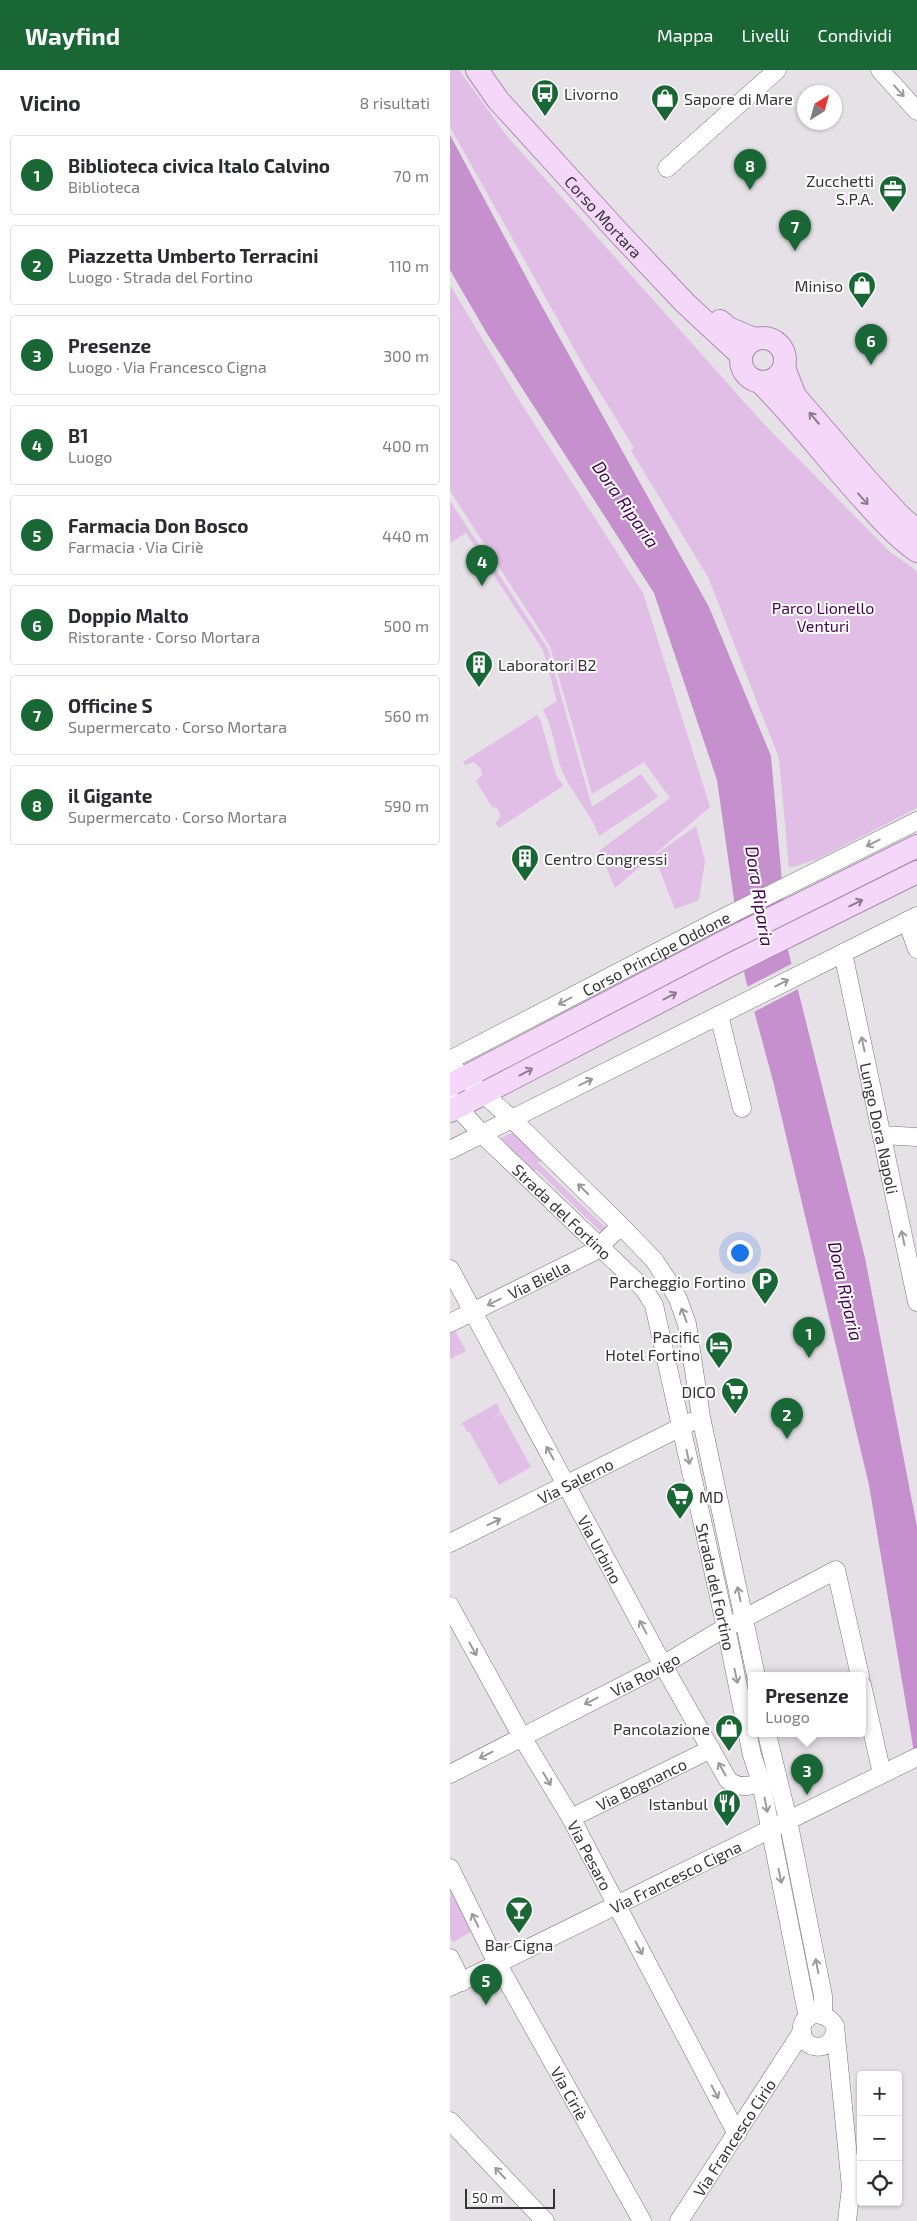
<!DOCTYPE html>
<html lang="it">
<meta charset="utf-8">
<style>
body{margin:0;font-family:"Exo 2",sans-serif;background:#f7f7f7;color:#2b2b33}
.controls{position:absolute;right:15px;bottom:15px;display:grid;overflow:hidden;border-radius:5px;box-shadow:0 1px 4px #0004}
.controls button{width:45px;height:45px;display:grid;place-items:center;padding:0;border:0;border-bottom:1px solid #e1e1e2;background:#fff;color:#2b2b33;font:25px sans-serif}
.compass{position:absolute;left:347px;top:15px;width:45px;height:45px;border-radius:50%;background:#fff;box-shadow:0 1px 4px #0004;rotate:37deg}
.scale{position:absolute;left:15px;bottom:12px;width:90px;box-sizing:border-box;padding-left:5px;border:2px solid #363437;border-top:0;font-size:14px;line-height:18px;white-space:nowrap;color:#363437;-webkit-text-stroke:4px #fff;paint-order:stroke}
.you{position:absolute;left:289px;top:1182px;width:18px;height:18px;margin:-12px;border:4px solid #fff;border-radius:50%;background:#1a73e8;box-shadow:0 0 0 8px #1a73e833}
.badge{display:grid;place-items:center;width:32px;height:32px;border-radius:50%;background:#1a6736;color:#fff;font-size:16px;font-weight:700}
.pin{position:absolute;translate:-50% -41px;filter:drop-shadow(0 1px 2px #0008)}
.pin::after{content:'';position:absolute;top:26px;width:18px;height:15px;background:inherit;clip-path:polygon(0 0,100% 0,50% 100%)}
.popup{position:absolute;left:298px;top:1602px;width:118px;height:65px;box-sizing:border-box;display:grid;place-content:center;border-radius:5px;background:#fff;filter:drop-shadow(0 1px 4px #0005);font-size:16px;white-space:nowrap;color:#7c7c81}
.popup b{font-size:19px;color:#2b2b33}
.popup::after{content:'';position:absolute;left:50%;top:100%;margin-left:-10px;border:10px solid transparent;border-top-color:#fff}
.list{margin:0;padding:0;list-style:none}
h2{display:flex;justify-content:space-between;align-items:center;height:65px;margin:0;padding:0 20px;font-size:21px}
h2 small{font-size:16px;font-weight:400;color:#7c7c81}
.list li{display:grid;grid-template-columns:32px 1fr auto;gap:15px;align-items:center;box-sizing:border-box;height:80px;margin:0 10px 10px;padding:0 10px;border:1px solid #e1e1e2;border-radius:5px}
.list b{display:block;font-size:19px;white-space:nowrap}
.list p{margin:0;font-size:16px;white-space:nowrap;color:#7c7c81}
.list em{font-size:16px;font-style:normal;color:#7c7c81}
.icon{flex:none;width:28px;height:28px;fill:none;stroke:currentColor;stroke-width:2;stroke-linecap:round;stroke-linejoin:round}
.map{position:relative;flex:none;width:467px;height:2151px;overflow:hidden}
header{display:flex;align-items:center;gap:30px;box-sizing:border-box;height:70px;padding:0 25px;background:#1a6736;color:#fff}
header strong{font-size:24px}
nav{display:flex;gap:28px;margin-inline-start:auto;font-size:18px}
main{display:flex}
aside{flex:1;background:#fff}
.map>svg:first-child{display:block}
.green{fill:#e0bee6}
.water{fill:#c690cf}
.pier{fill:#e6e0e7}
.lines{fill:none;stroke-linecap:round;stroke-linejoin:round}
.minor-casing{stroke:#79757a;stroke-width:19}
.major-casing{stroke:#ad8db2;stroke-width:24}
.minor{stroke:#fff;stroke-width:18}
.major{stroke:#f4d7f9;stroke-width:22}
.oneway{stroke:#9a9a9b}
.oneway2{stroke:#8c7d8e}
.labels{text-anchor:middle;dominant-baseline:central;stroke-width:4;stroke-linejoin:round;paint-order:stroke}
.poi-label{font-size:16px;fill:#363437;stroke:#fff;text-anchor:end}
.street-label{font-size:16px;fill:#363437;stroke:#fff}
.park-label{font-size:16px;fill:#480154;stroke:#fff}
.water-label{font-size:18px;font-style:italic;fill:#470052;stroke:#fff}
</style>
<header>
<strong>Wayfind</strong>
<nav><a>Mappa</a><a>Livelli</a><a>Condividi</a></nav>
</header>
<main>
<aside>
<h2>Vicino<small>8 risultati</small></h2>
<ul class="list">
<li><span class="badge">1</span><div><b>Biblioteca civica Italo Calvino</b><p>Biblioteca</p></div><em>70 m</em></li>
<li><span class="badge">2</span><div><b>Piazzetta Umberto Terracini</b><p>Luogo · Strada del Fortino</p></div><em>110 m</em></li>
<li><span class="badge">3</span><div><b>Presenze</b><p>Luogo · Via Francesco Cigna</p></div><em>300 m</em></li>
<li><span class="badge">4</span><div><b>B1</b><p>Luogo</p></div><em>400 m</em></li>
<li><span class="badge">5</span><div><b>Farmacia Don Bosco</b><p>Farmacia · Via Ciriè</p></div><em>440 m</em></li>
<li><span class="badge">6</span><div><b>Doppio Malto</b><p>Ristorante · Corso Mortara</p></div><em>500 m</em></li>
<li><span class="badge">7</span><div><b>Officine S</b><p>Supermercato · Corso Mortara</p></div><em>560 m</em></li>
<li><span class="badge">8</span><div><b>il Gigante</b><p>Supermercato · Corso Mortara</p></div><em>590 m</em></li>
</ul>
</aside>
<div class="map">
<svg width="467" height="2151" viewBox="0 0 467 2151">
<rect width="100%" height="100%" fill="#e6e0e7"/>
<g class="green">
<path d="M0 0H9L56 65 312 352 440 482 467 501V738L368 789 339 798 329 688 258 507 188 392 181 380 184 378 136 300 0 57Z"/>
<path d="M0 215 72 335 193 523 260 737 165 818 149 781 220 728 194 692 142 724 100 576 0 421Z"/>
<path d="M0 431 98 579 142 737 191 704 208 727 149 766C141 743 123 725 113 703 104 682 105 661 93 640L107 631 93 580 16 463 0 473Z"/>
<path d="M87 645 91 652 106 705 113 716 49 758 45 752 49 750 50 743 47 738 42 737 26 711 32 705 31 699 24 692 15 695 13 692Z"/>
<path d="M246 756 255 791 249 830 225 839 204 786Z"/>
<path d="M66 1061 98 1091 87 1092 156 1158 152 1163 87 1100 77 1102 45 1071Z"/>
<path d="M4 1259 16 1281 0 1289V1261Z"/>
<path d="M47 1333 51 1343 41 1349 52 1344 81 1397 49 1415 19 1361 17 1362 12 1353Z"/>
<path d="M0 1816 24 1860 3 1872 0 1867Z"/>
</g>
<path class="water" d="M0 65 89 231 259 537 321 686 338 880 415 1188 467 1457V1700L419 1415 323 1011 295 907 267 710 204 523 36 262 0 200Z"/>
<path class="pier" d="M343 893 350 918 302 943 295 918Z"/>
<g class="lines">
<g class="minor-casing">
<g id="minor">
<path d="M430 0 467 41"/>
<path d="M217 98 327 0"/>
<path d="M457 851 467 879"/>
<path id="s1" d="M393 883 467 1232"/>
<path d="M269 945 292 1038"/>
<path id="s2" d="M0 990 267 851 467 751"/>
<path d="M0 995 62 1049 171 1156 204 1190 216 1208 228 1229 237 1254 251 1347 306 1606"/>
<path id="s3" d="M0 1029 32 1064 194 1219 204 1235 276 1558 302 1685 311 1712 358 1948"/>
<path d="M432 1065 467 1067"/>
<path d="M0 1080 467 846"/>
<path id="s4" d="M0 1199 213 1595 278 1710C293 1723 310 1712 327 1707"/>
<path id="s5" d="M0 1253 143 1182 171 1156"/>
<path id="s6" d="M0 1473 241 1352"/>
<path id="s7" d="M0 1536 72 1667 121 1748 287 2064"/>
<path d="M412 1615 432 1704"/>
<path d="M317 1664 338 1750 373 1926V1945"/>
<path id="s8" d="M0 1704 213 1595 266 1563 386 1500 410 1606"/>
<path id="s9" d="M121 1748 261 1679"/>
<path id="s10" d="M0 1798 46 1891 192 2151"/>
<path d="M0 1888 12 1912"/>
<path id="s11" d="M0 1917 467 1687"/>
<path d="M385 1962C379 1986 347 1978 352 1956 357 1938 378 1943 385 1956L401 2117 397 2151"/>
<path d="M0 2051 95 2151"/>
<path id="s12" d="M229 2151 352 1962"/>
</g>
</g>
<g class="major-casing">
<g id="major">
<path id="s13" d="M27 0 48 30 168 162 235 233 291 285"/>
<path d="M270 251 278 258 304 269"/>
<circle cx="313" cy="290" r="22"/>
<path d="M334 298 345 326 417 410 450 446 467 461"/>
<path d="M311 313C348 350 379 392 415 431 431 449 447 467 467 481"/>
<path d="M0 1015 272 873 467 776"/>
<path d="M0 1041 278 896 467 802"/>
</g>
</g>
<use href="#minor" class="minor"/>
<use href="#major" class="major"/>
</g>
<defs><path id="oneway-shaft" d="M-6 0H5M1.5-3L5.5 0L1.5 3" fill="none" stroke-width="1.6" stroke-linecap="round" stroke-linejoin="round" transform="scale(1.25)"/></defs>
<g class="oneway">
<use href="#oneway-shaft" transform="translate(449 21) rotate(48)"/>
<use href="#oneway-shaft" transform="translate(423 773) rotate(154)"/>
<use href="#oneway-shaft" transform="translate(332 913) rotate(-27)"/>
<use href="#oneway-shaft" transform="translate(115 931) rotate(152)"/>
<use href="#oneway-shaft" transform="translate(413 974) rotate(-102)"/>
<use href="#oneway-shaft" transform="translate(136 1012) rotate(-27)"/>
<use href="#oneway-shaft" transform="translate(133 1119) rotate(-136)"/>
<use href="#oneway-shaft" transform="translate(453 1168) rotate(-102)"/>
<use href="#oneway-shaft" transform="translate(44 1232) rotate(153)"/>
<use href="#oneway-shaft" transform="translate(234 1245) rotate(-111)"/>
<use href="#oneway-shaft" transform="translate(100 1383) rotate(-119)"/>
<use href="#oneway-shaft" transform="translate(238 1387) rotate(78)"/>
<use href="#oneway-shaft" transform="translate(44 1452) rotate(-26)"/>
<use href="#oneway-shaft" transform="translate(289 1524) rotate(-102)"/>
<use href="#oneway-shaft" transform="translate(193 1557) rotate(-118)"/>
<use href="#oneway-shaft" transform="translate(23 1579) rotate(61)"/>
<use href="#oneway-shaft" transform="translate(286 1606) rotate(78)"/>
<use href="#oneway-shaft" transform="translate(141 1631) rotate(153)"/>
<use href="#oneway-shaft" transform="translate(36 1685) rotate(153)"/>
<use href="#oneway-shaft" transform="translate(272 1699) rotate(-119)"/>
<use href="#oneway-shaft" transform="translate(97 1709) rotate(59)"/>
<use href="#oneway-shaft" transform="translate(316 1735) rotate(79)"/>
<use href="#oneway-shaft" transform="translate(330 1806) rotate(78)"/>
<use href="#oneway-shaft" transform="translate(25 1850) rotate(-116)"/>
<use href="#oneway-shaft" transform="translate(189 1878) rotate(62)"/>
<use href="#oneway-shaft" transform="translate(367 1896) rotate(-101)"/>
<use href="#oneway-shaft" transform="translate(265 2022) rotate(62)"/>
<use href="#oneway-shaft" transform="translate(50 2103) rotate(-133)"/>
</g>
<g class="oneway2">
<use href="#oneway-shaft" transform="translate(364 348) rotate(-130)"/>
<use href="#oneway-shaft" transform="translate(413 429) rotate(48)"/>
<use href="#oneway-shaft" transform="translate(406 833) rotate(-26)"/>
<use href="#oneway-shaft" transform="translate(220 926) rotate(-28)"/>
<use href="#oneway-shaft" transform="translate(76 1002) rotate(-28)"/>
</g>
<defs>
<g id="bus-pin" transform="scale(1.4375)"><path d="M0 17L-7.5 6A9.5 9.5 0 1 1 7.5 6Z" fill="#1a6736" stroke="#fff"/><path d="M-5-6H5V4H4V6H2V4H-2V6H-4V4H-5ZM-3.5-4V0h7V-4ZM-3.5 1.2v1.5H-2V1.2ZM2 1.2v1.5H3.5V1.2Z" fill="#fff"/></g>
<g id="shop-pin" transform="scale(1.4375)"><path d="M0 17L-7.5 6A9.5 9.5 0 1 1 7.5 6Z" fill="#1a6736" stroke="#fff"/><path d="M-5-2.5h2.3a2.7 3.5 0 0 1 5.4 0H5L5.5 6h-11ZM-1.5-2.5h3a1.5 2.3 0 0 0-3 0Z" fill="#fff"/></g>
<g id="office-pin" transform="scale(1.4375)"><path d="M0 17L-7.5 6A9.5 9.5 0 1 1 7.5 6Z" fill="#1a6736" stroke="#fff"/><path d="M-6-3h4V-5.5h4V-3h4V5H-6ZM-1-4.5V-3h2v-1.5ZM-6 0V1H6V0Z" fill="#fff"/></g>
<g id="building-pin" transform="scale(1.4375)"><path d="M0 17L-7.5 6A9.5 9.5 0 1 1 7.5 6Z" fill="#1a6736" stroke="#fff"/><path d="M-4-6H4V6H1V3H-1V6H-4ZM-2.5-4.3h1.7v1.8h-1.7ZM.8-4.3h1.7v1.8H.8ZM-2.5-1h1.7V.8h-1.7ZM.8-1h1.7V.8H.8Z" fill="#fff"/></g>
<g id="parking-pin" transform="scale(1.4375)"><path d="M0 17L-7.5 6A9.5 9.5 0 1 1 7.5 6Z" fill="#1a6736" stroke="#fff"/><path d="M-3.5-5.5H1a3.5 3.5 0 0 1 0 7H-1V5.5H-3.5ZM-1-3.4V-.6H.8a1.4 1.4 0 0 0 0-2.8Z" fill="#fff"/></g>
<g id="hotel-pin" transform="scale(1.4375)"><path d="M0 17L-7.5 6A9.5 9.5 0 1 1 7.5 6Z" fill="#1a6736" stroke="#fff"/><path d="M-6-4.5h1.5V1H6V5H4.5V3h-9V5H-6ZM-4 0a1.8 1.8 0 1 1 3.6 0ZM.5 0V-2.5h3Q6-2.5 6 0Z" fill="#fff"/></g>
<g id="supermarket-pin" transform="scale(1.4375)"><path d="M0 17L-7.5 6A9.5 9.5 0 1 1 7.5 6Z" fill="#1a6736" stroke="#fff"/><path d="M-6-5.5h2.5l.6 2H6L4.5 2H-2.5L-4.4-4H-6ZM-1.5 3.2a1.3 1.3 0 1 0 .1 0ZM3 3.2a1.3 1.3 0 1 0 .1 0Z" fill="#fff"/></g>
<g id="restaurant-pin" transform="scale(1.4375)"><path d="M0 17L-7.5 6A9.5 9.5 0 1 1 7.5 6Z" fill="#1a6736" stroke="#fff"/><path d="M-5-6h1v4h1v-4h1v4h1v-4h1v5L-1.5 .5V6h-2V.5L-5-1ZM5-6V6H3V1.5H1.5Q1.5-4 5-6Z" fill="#fff"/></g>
<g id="bar-pin" transform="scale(1.4375)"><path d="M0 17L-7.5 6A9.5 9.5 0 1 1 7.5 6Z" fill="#1a6736" stroke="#fff"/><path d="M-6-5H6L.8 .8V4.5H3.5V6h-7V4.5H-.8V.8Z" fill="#fff"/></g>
</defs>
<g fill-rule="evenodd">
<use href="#bus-pin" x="95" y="23"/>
<use href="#shop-pin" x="215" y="28"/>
<use href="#office-pin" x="443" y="119"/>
<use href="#shop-pin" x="412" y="215"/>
<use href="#building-pin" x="29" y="594"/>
<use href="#building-pin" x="75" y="788"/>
<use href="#parking-pin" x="315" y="1211"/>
<use href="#hotel-pin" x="269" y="1275"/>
<use href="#supermarket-pin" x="285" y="1321"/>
<use href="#supermarket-pin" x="230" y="1426"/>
<use href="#shop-pin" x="279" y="1658"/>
<use href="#restaurant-pin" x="277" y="1733"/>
<use href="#bar-pin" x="69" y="1840"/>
</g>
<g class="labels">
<g class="poi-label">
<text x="114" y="23" text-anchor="start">Livorno</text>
<text x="234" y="28" text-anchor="start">Sapore di Mare</text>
<text x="424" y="110">Zucchetti<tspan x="424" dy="18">S.P.A.</tspan></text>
<text x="393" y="215">Miniso</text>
<text x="48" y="594" text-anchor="start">Laboratori B2</text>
<text x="94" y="788" text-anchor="start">Centro Congressi</text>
<text x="296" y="1211">Parcheggio Fortino</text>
<text x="250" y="1266">Pacific<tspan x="250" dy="18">Hotel Fortino</tspan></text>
<text x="266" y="1321">DICO</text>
<text x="249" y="1426" text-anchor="start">MD</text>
<text x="260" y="1658">Pancolazione</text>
<text x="258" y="1733">Istanbul</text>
<text x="69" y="1874" text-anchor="middle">Bar Cigna</text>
</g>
<g class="street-label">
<text stroke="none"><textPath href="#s13" startOffset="194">Corso Mortara</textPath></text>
<text stroke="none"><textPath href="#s2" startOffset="232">Corso Principe Oddone</textPath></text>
<text stroke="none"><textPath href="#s1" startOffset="179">Lungo Dora Napoli</textPath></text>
<text stroke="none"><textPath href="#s3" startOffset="159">Strada del Fortino</textPath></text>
<text stroke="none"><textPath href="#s5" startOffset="99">Via Biella</textPath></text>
<text stroke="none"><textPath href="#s6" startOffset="140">Via Salerno</textPath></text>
<text stroke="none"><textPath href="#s4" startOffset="318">Via Urbino</textPath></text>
<text stroke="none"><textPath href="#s3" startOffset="579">Strada del Fortino</textPath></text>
<text stroke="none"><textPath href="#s8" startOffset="219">Via Rovigo</textPath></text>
<text stroke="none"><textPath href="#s9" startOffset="78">Via Bognanco</textPath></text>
<text stroke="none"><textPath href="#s7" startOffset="286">Via Pesaro</textPath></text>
<text stroke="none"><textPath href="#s11" startOffset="251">Via Francesco Cigna</textPath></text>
<text stroke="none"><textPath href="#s10" startOffset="255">Via Ciriè</textPath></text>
<text stroke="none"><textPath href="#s12" startOffset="100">Via Francesco Cirio</textPath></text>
</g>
<g class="park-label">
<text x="373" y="537">Parco Lionello<tspan x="373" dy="18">Venturi</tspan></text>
</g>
<g class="water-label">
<text transform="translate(176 434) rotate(55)">Dora Riparia</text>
<text transform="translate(310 826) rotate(81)">Dora Riparia</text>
<text transform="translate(396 1221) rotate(77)">Dora Riparia</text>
</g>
</g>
</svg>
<div class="controls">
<button>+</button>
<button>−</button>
<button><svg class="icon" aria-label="locate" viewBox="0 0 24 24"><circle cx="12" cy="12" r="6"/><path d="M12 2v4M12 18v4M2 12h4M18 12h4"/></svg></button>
</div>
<svg class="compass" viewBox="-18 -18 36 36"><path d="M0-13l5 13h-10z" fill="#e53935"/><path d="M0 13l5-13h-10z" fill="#7c7c81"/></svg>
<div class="scale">50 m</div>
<div class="you"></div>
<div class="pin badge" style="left:359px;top:1288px">1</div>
<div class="pin badge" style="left:337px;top:1369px">2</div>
<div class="pin badge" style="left:357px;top:1725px">3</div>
<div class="popup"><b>Presenze</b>Luogo</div>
<div class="pin badge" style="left:32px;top:516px">4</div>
<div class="pin badge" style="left:36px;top:1935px">5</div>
<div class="pin badge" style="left:421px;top:295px">6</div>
<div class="pin badge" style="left:345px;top:181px">7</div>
<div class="pin badge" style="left:300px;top:120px">8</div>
</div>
</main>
